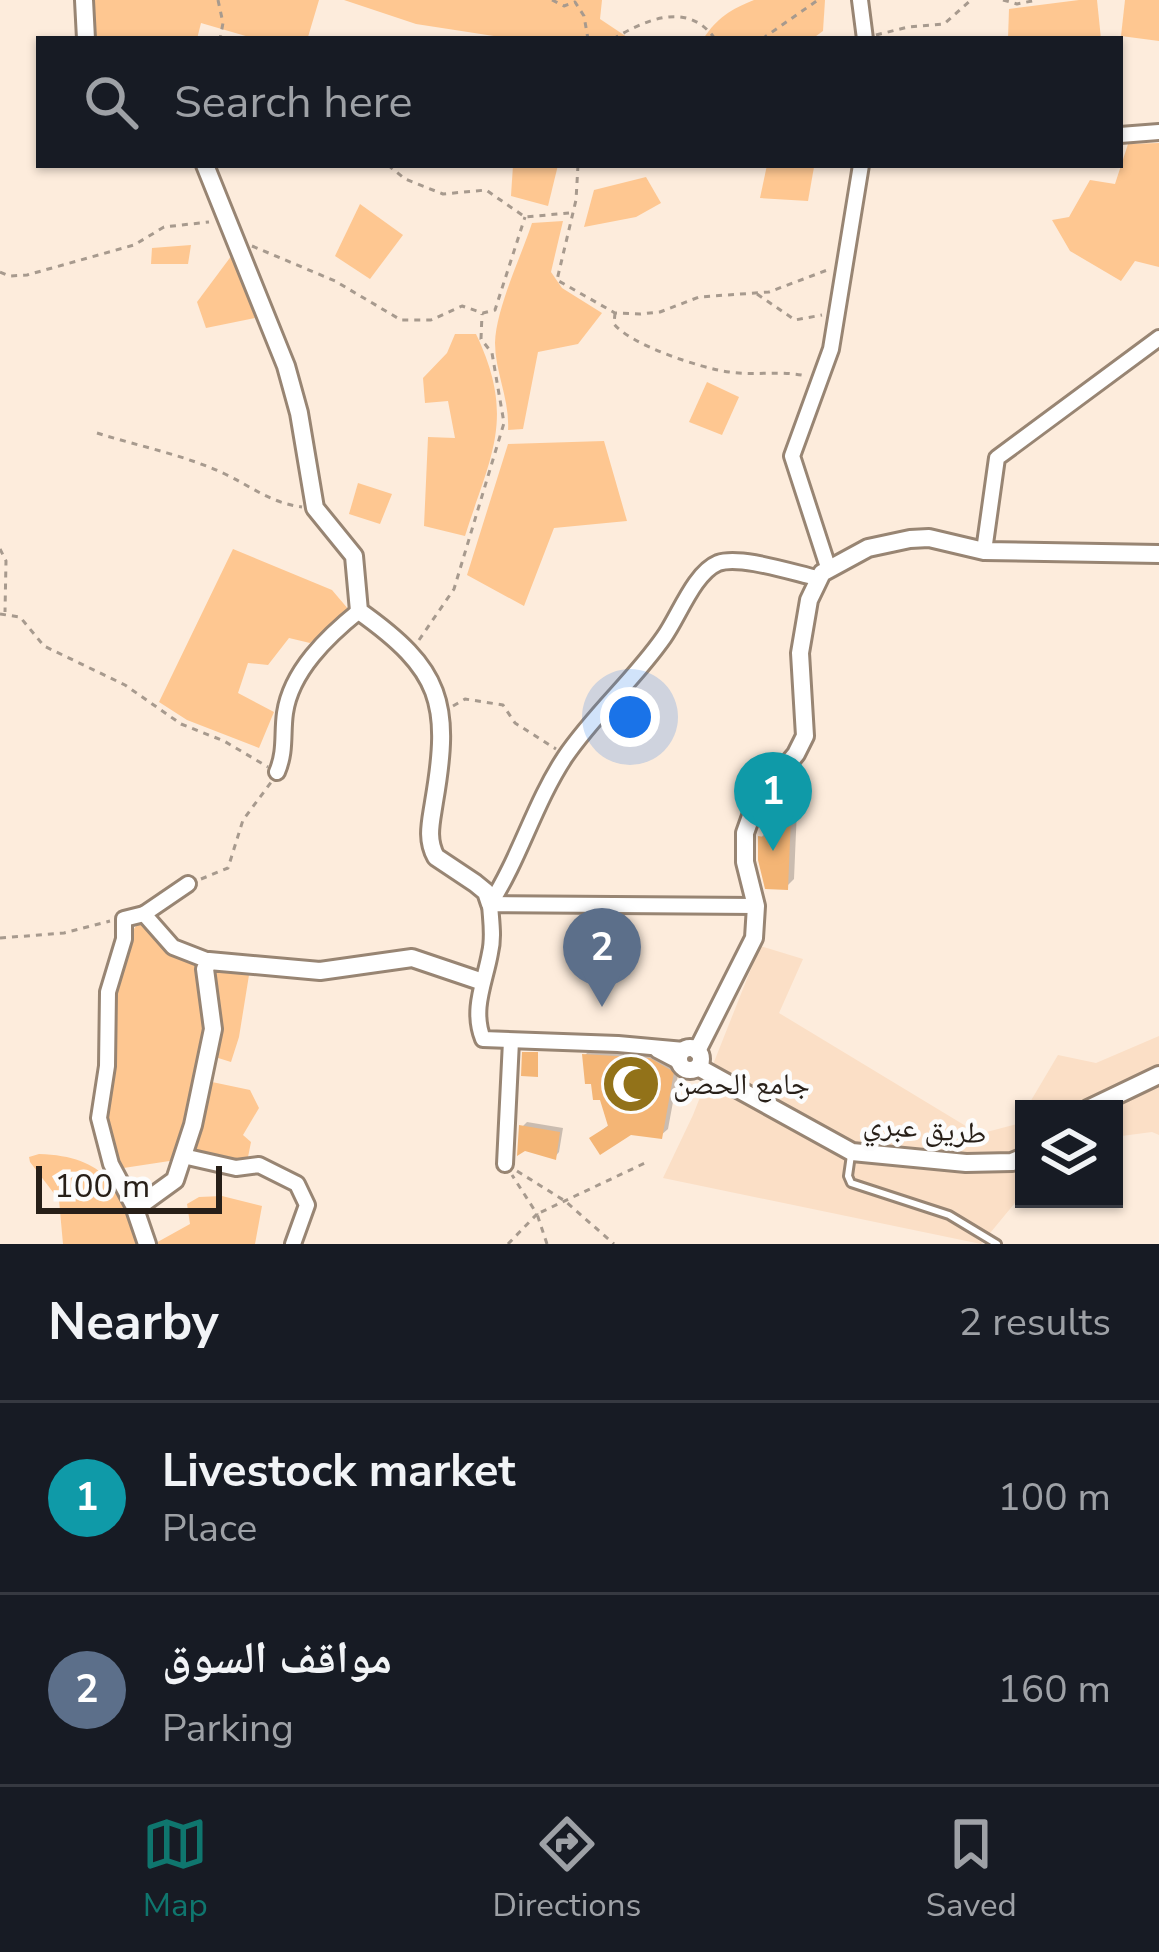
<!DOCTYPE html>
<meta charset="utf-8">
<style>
body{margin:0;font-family:"Nunito Sans","Noto Naskh Arabic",sans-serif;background:#242831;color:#f1f3f6}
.controls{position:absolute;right:36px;bottom:36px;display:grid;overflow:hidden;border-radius:0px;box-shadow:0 3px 9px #0004}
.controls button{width:108px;height:108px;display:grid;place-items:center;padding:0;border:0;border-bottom:3px solid #363941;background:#171b24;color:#f1f3f6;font:60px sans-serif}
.scale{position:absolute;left:36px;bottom:30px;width:186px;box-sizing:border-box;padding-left:12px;border:6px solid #271f18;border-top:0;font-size:33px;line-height:42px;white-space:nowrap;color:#271f18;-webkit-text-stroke:9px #fcfcfc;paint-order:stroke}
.you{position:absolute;left:630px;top:717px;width:42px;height:42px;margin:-30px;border:9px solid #fff;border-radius:50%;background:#1a73e8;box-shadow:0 0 0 18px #1a73e833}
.badge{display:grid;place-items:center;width:78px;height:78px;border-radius:50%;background:#0f766e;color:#fff;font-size:39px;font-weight:700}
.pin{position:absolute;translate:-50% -99px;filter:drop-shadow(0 3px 6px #0008)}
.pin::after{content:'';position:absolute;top:63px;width:42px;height:36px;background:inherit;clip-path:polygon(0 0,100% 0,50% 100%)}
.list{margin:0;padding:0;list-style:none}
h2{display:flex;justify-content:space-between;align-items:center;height:156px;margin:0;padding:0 48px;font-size:51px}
h2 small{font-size:39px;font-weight:400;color:#9ea1a6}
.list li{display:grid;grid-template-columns:78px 1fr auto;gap:36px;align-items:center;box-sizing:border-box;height:192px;padding:0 48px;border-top:3px solid #363941}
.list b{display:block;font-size:45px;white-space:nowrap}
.list p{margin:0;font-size:39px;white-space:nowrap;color:#9ea1a6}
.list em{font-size:39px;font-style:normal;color:#9ea1a6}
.icon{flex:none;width:66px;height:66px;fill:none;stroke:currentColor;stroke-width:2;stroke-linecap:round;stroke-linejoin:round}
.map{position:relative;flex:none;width:1159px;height:1244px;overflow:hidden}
.search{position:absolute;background:#171b24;box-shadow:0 3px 9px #0004;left:36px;right:36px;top:36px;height:132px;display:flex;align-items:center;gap:30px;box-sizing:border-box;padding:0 42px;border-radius:0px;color:#9ea1a6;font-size:45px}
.sheet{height:540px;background:#171b24}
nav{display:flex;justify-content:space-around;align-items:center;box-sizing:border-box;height:168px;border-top:3px solid #363941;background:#171b24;font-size:33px;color:#9ea1a6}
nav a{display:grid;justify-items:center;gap:6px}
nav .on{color:#0f766e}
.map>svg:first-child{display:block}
.built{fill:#fbdfc6}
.green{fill:#fec791}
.shadow{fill:#0003}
.building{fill:#f4b575}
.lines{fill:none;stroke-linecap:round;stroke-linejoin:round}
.service-casing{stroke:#988573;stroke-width:12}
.minor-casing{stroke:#988573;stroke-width:20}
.tertiary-casing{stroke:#988573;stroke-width:22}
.path{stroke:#a79a8e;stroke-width:3;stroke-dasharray:6 6;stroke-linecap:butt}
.service{stroke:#fff;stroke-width:6}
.minor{stroke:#fff;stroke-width:14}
.tertiary{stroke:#fff;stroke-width:16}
.labels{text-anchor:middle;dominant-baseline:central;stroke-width:9;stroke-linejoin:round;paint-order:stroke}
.poi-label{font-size:30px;fill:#271f18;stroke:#fcfcfc;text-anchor:start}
.street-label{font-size:30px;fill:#271f18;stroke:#fcfcfc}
</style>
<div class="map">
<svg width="1159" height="1244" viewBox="0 0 1159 1244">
<rect width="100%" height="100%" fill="#fdecdc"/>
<g class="built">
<path d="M760 946 803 959 779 1013 979 1134 1017 1124 1024 1112V1192L981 1244 663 1178 693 1115Z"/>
<path d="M1159 1036V1135L1152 1132 1114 1137V1109H1026L1058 1055 1096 1063Z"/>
</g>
<g class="green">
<path d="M93 0H319L308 37 256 39 201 23 197 39H91Z"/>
<path d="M344 0H602L600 19 630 39H514L416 24Z"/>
<path d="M754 0H825L823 31 812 39H703C717 18 731 9 754 0Z"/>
<path d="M1079 0H1097L1101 39H1008L1009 9Z"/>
<path d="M1125 0H1159V41L1121 36Z"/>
<path d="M1159 143V267L1135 261 1121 281 1070 251 1052 220 1069 217 1090 180 1115 184 1128 144Z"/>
<path d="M513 165H558L548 206 511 196Z"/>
<path d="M767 165 814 167 808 201 760 198Z"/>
<path d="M646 177 661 203 636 217 584 227 594 190Z"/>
<path d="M360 204 403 235 370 279 335 256Z"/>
<path d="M563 221 551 272 562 288 602 313 578 344 538 352 523 429 508 430C510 400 495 372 495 343 496 308 521 257 532 223Z"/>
<path d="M191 245 188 264H151L152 248Z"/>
<path d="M232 255 255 318 206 328 197 302Z"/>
<path d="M455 334H476C516 418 491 454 465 536L424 526 428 437 455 438 448 401 425 403 423 378 447 353Z"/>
<path d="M707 382 739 397 722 435 689 422Z"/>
<path d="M604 441 627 521 554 528 524 606 467 575 508 444Z"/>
<path d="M358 483 392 494 380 524 349 514Z"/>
<path d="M233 549 332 590 349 610 310 643 289 638 268 665 248 663 238 693 274 712 259 748 187 720 159 702Z"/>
<path d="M139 923 199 964 208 1026 176 1160 117 1169C113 1151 105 1132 104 1114 101 1077 113 946 139 923Z"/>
<path d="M215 968 249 975 239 1037 231 1062 215 1057 220 1008Z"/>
<path d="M212 1082 250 1090 259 1108 243 1135 251 1142 247 1162 190 1154Z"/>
<path d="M39 1154C106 1156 121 1188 143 1244H63L59 1200 30 1162 29 1157Z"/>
<path d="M222 1196 262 1206 255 1244H154L190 1224 187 1204 199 1197Z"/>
</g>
<g class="shadow">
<path d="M776 808 797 809 794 879 786 887 761 838 767 831 768 815Z"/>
<path d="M592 1048 658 1052 680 1064 668 1129 660 1136 630 1132 592 1138 610 1124 585 1055Z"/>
<path d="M527 1122 563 1128 559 1152 555 1157 522 1127Z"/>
</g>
<g class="building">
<path d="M765 814 791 815 788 890 765 889 758 860V836L764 837Z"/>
<path d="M522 1052H538V1077L521 1076Z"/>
<path d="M582 1054 650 1058 674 1072 662 1139 631 1135 600 1155 589 1138 608 1126 600 1100H593L591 1084H585Z"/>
<path d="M519 1125 560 1132 556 1160 525 1151 517 1156Z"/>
</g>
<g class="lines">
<g class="service-casing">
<path id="service" d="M851 1155 848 1176 851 1183 949 1215 997 1244"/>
</g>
<g class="minor-casing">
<g id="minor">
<path d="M860 0 865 39"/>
<path d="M1120 135 1159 132"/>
<path d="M984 551 997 458 1159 338"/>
<path d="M828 567 792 456 831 349 861 165"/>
<path d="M277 772C286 751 282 734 285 713 291 671 328 636 359 611"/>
<path d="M188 884 144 914 173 947 209 961"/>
<path d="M490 904C520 858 534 804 565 757 594 714 635 679 664 637 679 616 694 573 718 563 740 555 794 573 817 578"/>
<path d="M657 1050 680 1062"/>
<path d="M684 1050 618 1044 483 1039C471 1009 485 982 490 953 494 937 491 921 490 904L756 906"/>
<path d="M183 1156 236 1168 259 1165 297 1184 307 1205 293 1244"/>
<path d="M505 1164 511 1041"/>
<path d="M135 1209 111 1164 99 1118 107 1066 108 992 124 939V919L144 914"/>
</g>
</g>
<g class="tertiary-casing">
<g id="tertiary">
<path d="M84 0 86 39"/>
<path d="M205 165 286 366 299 413 315 508 354 556 359 611C442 670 451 703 434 802 431 822 426 839 436 857L475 883 486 892 490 904"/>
<circle cx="690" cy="1059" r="11"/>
<path d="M697 1051 754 938 756 906 745 862V833L756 802 796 754 805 736 800 653 809 600 822 573 868 548 910 539 929 538 984 551 1159 554"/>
<path d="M698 1067 852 1152 966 1163 1012 1162 1024 1157"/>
<path d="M1088 1109 1159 1075"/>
<path d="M147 1244 135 1209 175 1180 193 1125 213 1029 205 969 209 961 320 971 412 958 480 981"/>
</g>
</g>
<g class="path">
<path d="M218 0 223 23 220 39"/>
<path d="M552 0 564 6 575 2 584 16 588 39"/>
<path d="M1003 0 1017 4 1037 0"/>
<path d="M876 35 908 27 944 24 971 0"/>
<path d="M613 39C645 20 688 0 715 39"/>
<path d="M762 39 818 0"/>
<path d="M388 165 405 179 443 194 486 190 525 217 569 213"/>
<path d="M578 165 576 200 557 280 615 313 640 314 660 312 699 297 769 292 830 269"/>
<path d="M252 246 335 281 401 320H431L462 306 483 313 495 310 525 217"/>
<path d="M0 272 9 276 27 275 134 245 164 227 209 222"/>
<path d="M757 294 795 320 822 315"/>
<path d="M615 313 614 324C631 345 700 368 729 372 755 376 780 370 806 376"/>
<path d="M97 433C138 446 185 455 225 474 252 487 271 503 302 507"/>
<path d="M0 549 6 561 5 612"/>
<path d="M0 614 20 617 44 646 125 685 181 724 224 741 268 767"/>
<path d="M419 640 454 589 504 423 492 353 481 339 482 314"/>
<path d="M453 706 465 699 503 705 515 723 556 749"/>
<path d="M201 879 228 868 243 820 272 781"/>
<path d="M0 938 64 933 110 921"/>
<path d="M517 1171 565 1201 614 1244"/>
<path d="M508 1244 537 1214 512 1175"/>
<path d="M547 1244 537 1214 645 1163"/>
</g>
<use href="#service" class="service"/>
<use href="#minor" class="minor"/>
<use href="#tertiary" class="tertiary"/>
</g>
<defs>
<g id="mosque-disc" transform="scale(3)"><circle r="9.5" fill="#927219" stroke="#fcfcfc"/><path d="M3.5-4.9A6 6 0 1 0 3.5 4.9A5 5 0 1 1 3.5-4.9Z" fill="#fff"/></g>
</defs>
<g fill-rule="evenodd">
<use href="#mosque-disc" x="631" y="1084"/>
</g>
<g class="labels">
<g class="poi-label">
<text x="673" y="1084">جامع الحصن</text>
</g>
<g class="street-label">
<text transform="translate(925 1129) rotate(5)">طريق عبري</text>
</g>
</g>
</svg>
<div class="controls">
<button><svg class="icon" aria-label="layers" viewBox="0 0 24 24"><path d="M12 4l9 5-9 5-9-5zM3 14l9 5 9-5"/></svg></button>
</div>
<div class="scale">100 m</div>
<div class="you"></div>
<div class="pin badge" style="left:773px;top:851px;background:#0f9aa8">1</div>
<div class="pin badge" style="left:602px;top:1007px;background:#5c6f8a">2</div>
<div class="search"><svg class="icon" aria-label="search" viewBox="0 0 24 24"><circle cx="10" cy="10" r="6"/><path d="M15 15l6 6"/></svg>Search here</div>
</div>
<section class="sheet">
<h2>Nearby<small>2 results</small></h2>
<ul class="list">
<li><span class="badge" style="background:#0f9aa8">1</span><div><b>Livestock market</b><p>Place</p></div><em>100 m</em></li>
<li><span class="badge" style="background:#5c6f8a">2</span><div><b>مواقف السوق</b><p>Parking</p></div><em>160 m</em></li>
</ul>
</section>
<nav>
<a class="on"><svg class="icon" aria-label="map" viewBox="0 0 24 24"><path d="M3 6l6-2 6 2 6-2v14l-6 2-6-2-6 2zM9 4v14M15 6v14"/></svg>Map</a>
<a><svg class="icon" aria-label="directions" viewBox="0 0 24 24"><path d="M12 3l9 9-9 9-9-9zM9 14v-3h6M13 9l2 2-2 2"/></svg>Directions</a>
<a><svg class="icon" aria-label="saved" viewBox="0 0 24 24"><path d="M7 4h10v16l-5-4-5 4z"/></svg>Saved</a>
</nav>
